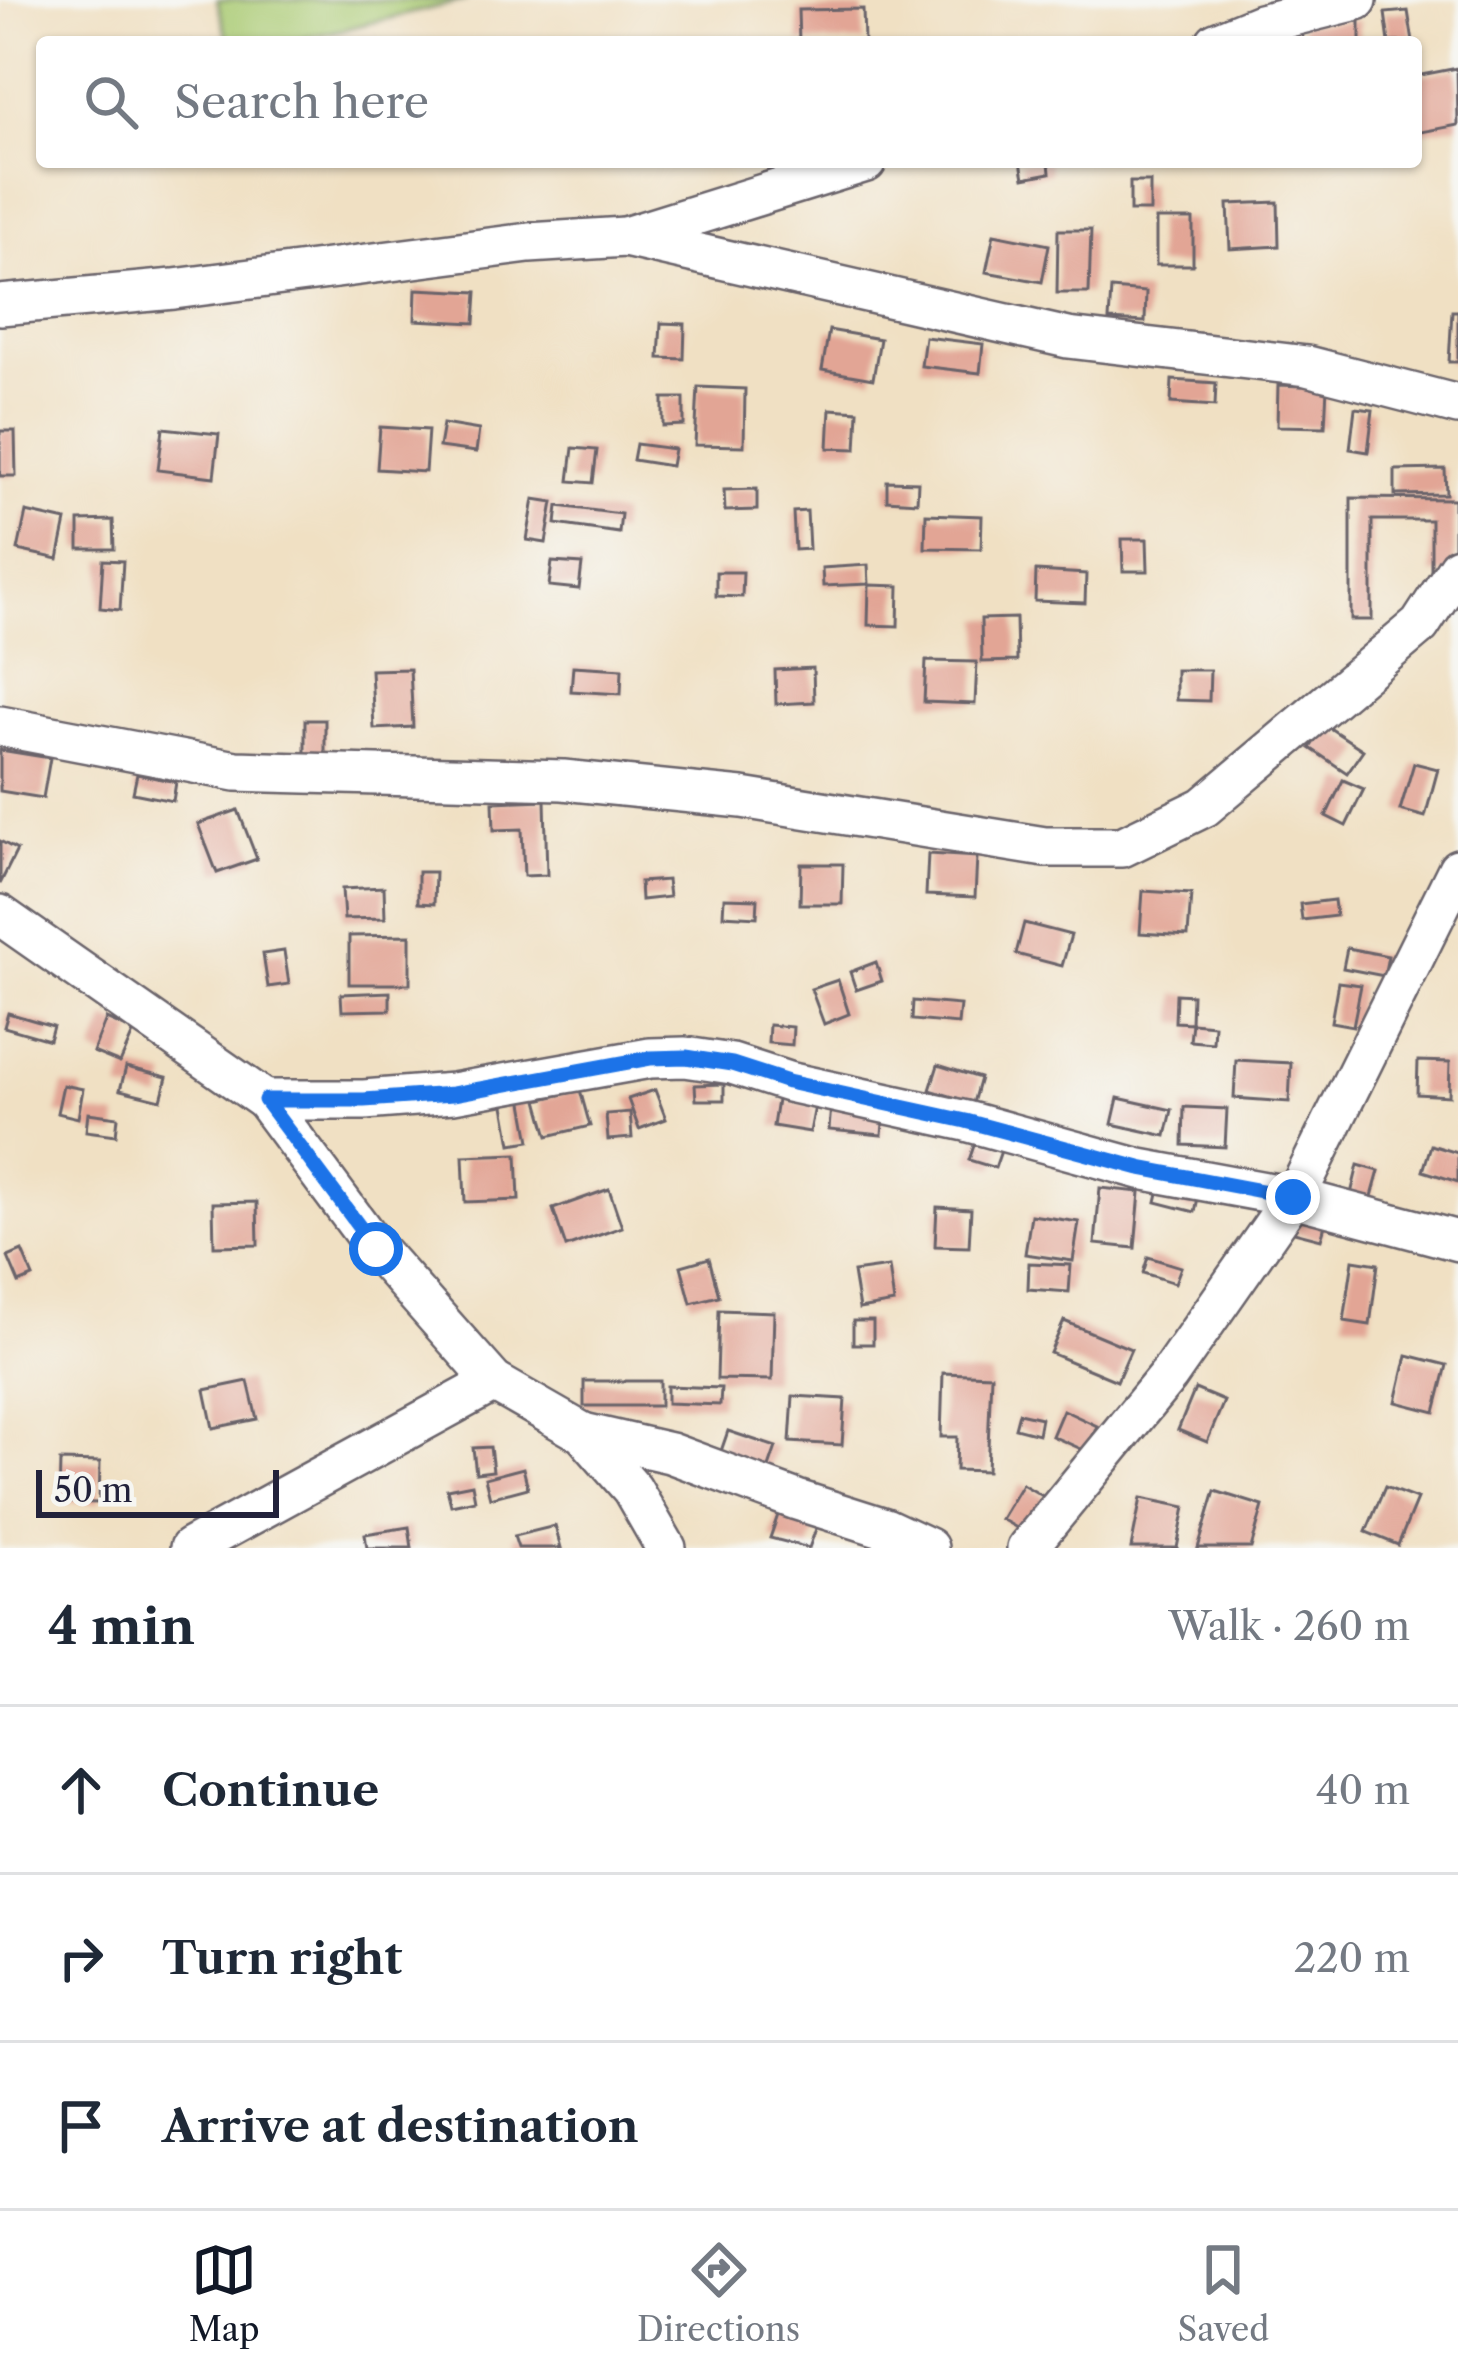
<!DOCTYPE html>
<meta charset="utf-8">
<style>
body{margin:0;font-family:"Libre Caslon Text",serif;background:#f6f6f7;color:#1f2937}
.scale{position:absolute;left:36px;bottom:30px;width:243px;box-sizing:border-box;padding-left:12px;border:6px solid #22223b;border-top:0;font-size:33px;line-height:42px;white-space:nowrap;color:#22223b;-webkit-text-stroke:9px #f6f6f2;paint-order:stroke}
.stop{position:absolute;width:36px;height:36px;margin:-27px;border:9px solid #1a73e8;border-radius:50%;background:#fff}
.stop.end{background:#1a73e8;border-color:#fff;box-shadow:0 3px 12px #0008}
.list{margin:0;padding:0;list-style:none}
h2{display:flex;justify-content:space-between;align-items:center;height:156px;margin:0;padding:0 48px;font-size:51px}
h2 small{font-size:39px;font-weight:400;color:#747a83}
.list li{display:grid;grid-template-columns:78px 1fr auto;gap:36px;align-items:center;box-sizing:border-box;height:168px;padding:0 48px;border-top:3px solid #e0e1e3}
.list b{display:block;font-size:45px;white-space:nowrap}
.list em{font-size:39px;font-style:normal;color:#747a83}
.icon{flex:none;width:66px;height:66px;fill:none;stroke:currentColor;stroke-width:2;stroke-linecap:round;stroke-linejoin:round}
.map{position:relative;flex:none;width:1458px;height:1548px;overflow:hidden}
.search{position:absolute;background:#fff;box-shadow:0 3px 9px #0004;left:36px;right:36px;top:36px;height:132px;display:flex;align-items:center;gap:30px;box-sizing:border-box;padding:0 42px;border-radius:12px;color:#747a83;font-size:45px}
.sheet{height:660px;background:#fff}
nav{display:flex;justify-content:space-around;align-items:center;box-sizing:border-box;height:168px;border-top:3px solid #e0e1e3;background:#fff;font-size:33px;color:#747a83}
nav a{display:grid;justify-items:center;gap:6px}
nav .on{color:#111827}
.map>svg:first-child{display:block}
.green{fill:#aacb73;stroke:#667657;stroke-width:3}
.building{fill:#e2a595}
.lines{fill:none;stroke-linecap:round;stroke-linejoin:round}
.minor-casing{stroke:#6a646b;stroke-width:44}
.minor{stroke:#fff;stroke-width:39}
.route{stroke:#1a73e8;stroke-width:15}
</style>
<div class="map">
<svg width="1458" height="1548" viewBox="0 0 1458 1548">
<rect width="100%" height="100%" fill="#f6f6f2"/>
<filter id="ink" filterUnits="userSpaceOnUse"><feTurbulence type="fractalNoise" baseFrequency=".00833" numOctaves="2"/><feDisplacementMap in="SourceGraphic" scale="24" xChannelSelector="R" yChannelSelector="G"/><feConvolveMatrix kernelMatrix="1 2 1 2 8 2 1 2 1" color-interpolation-filters="sRGB"/></filter>
<filter id="wash" filterUnits="userSpaceOnUse"><feTurbulence type="fractalNoise" baseFrequency=".004" numOctaves="4" result="noise"/><feDisplacementMap in="SourceGraphic" scale="48" xChannelSelector="R" yChannelSelector="G"/><feGaussianBlur stdDeviation="2.7" result="paint"/><feColorMatrix in="noise" values="0 0 0 0 0 0 0 0 0 0 0 0 0 0 0 0 0 1.4 0 .05"/><feComposite in="paint" operator="in"/></filter>
<g filter="url(#wash)">
<rect width="100%" height="100%" fill="#f0e0c3"/>
<path class="green" d="M217 0H467L289 42H228Z"/>
<g id="blocks">
<g class="building">
<path d="M863 9 864 42H799L798 10Z"/>
<path d="M1408 11 1413 42H1389L1385 13Z"/>
<path d="M1360 21V42H1303L1302 24Z"/>
<path d="M1457 68 1458 125 1416 133V76Z"/>
<path d="M1021 162H1049L1050 173 1024 178Z"/>
<rect x="1130" y="182" width="20" height="29"/>
<path d="M1278 202 1279 246 1230 249 1228 204Z"/>
<rect x="1156" y="219" width="37" height="46"/>
<path d="M1058 230H1091L1089 293H1057Z"/>
<path d="M994 234 1049 245 1042 282 986 272Z"/>
<path d="M416 289 477 292 475 323 415 320Z"/>
<path d="M1111 289 1146 292 1145 322 1109 320Z"/>
<path d="M1452 311H1458V362H1449Z"/>
<path d="M661 323 685 324 684 359 659 358Z"/>
<path d="M829 330 880 339 873 379 822 370Z"/>
<path d="M925 337 983 344 980 373 921 366Z"/>
<path d="M1172 380 1216 383 1215 406 1171 403Z"/>
<path d="M1278 385 1327 387 1325 427 1277 426Z"/>
<path d="M698 387 745 389 744 446 695 445Z"/>
<path d="M663 398H684V425L663 426Z"/>
<path d="M1355 408 1373 410 1368 452 1350 449Z"/>
<path d="M830 409 858 411 856 449 828 448Z"/>
<path d="M443 424 479 430 476 452 439 447Z"/>
<path d="M380 427 428 430 425 472 377 469Z"/>
<path d="M163 428 219 434 214 477 158 470Z"/>
<path d="M0 431H15L16 476H0Z"/>
<path d="M636 444 674 449 671 466 633 460Z"/>
<path d="M573 448 597 450 593 483 569 481Z"/>
<path d="M1445 469 1446 494 1395 495V470Z"/>
<path d="M887 481 918 482 917 502 887 500Z"/>
<path d="M757 489V510L725 511 724 490Z"/>
<path d="M1351 498 1454 499V574H1431V520H1372V620H1351Z"/>
<path d="M534 499 553 502 546 543 527 540Z"/>
<path d="M558 506 621 514 619 533 556 524Z"/>
<path d="M807 511 809 549 795 550 793 512Z"/>
<path d="M26 512 66 521 58 559 18 550Z"/>
<path d="M926 514 982 516 981 549 925 548Z"/>
<path d="M113 520 114 549H79V521Z"/>
<path d="M1122 539H1147L1148 571H1123Z"/>
<path d="M103 560 123 561 120 610 100 608Z"/>
<path d="M552 562 582 564 579 589 549 586Z"/>
<path d="M868 565 869 584 823 586 822 568Z"/>
<path d="M1036 571 1086 574 1085 603 1035 601Z"/>
<path d="M716 572H743L742 597 716 596Z"/>
<path d="M869 585 899 586 898 626 868 625Z"/>
<path d="M1016 618 1017 661 982 662 981 619Z"/>
<path d="M926 661 977 662 975 704 924 702Z"/>
<path d="M573 666 622 669 621 694 571 691Z"/>
<path d="M813 668 814 702 776 704 775 670Z"/>
<path d="M410 669 413 727 374 729 371 670Z"/>
<path d="M1176 670H1210L1209 701 1176 700Z"/>
<rect x="305" y="720" width="20" height="44"/>
<path d="M1325 725 1363 750 1347 773 1310 748Z"/>
<path d="M0 750 50 758 43 798 0 791Z"/>
<path d="M1414 763 1438 769 1425 817 1400 810Z"/>
<path d="M137 774 176 782 173 801 133 793Z"/>
<path d="M1343 780 1364 789 1346 826 1326 816Z"/>
<path d="M545 800 547 875 524 876 522 829 494 830 493 802Z"/>
<path d="M238 810 257 859 217 873 198 824Z"/>
<path d="M0 841 17 850 0 884Z"/>
<path d="M928 854 977 857 975 897 926 895Z"/>
<path d="M801 864H843L842 904H800Z"/>
<path d="M418 872H435L434 904 418 903Z"/>
<path d="M667 880 669 897 641 900 640 882Z"/>
<path d="M384 887 385 918 344 919 342 889Z"/>
<path d="M1143 891 1191 894 1188 936 1140 933Z"/>
<path d="M724 898 758 899 757 917 723 915Z"/>
<path d="M1334 900 1336 916 1302 920 1300 904Z"/>
<path d="M1024 923 1071 935 1062 966 1016 954Z"/>
<path d="M410 935V984H349V936Z"/>
<path d="M1347 948 1388 956 1384 976 1343 968Z"/>
<path d="M284 951 289 984 268 987 263 954Z"/>
<path d="M876 962 882 981 856 990 850 972Z"/>
<path d="M838 980 849 1014 824 1024 811 989Z"/>
<path d="M1338 982 1361 985 1353 1026 1331 1022Z"/>
<path d="M390 992V1010L342 1011 341 994Z"/>
<path d="M1176 994 1192 995 1191 1023 1175 1022Z"/>
<path d="M913 1001 960 1005 958 1024 912 1020Z"/>
<path d="M8 1013 53 1026 49 1040 4 1027Z"/>
<path d="M106 1019 134 1031 120 1063 93 1052Z"/>
<path d="M1192 1023 1214 1025 1213 1043 1190 1041Z"/>
<path d="M769 1025 793 1027 792 1045 768 1043Z"/>
<path d="M1236 1060 1291 1063 1289 1102 1234 1098Z"/>
<path d="M1418 1061 1450 1062 1449 1096 1417 1094Z"/>
<path d="M938 1065 980 1078 973 1103 930 1090Z"/>
<path d="M126 1067 167 1077 161 1100 120 1090Z"/>
<path d="M724 1084V1100H696L695 1085Z"/>
<path d="M63 1085 83 1089 78 1118 57 1113Z"/>
<path d="M580 1090 590 1126 548 1136 538 1100Z"/>
<path d="M655 1090 666 1119 639 1129 628 1099Z"/>
<path d="M522 1097 530 1141 511 1144 503 1100Z"/>
<path d="M1118 1098 1172 1110 1166 1136 1112 1124Z"/>
<path d="M777 1100 815 1106 810 1132 773 1126Z"/>
<path d="M831 1105 884 1110 882 1135 829 1130Z"/>
<path d="M1184 1107 1227 1109 1225 1147 1183 1145Z"/>
<path d="M630 1112 632 1138 608 1140 606 1114Z"/>
<path d="M88 1113 118 1117 116 1135 86 1131Z"/>
<path d="M977 1137 1003 1145 995 1168 969 1160Z"/>
<path d="M1431 1145 1458 1153V1182L1423 1171Z"/>
<path d="M517 1154 519 1200 465 1202 463 1156Z"/>
<path d="M1358 1165 1379 1171 1371 1200 1351 1194Z"/>
<path d="M1160 1184 1199 1193 1195 1212 1156 1202Z"/>
<path d="M1100 1188 1140 1192 1135 1248 1095 1244Z"/>
<path d="M609 1189 622 1227 566 1247 553 1209Z"/>
<path d="M257 1202 258 1245 214 1246 213 1203Z"/>
<path d="M937 1207 971 1209 969 1247 935 1246Z"/>
<path d="M1301 1211 1327 1219 1321 1239 1294 1232Z"/>
<path d="M1031 1215 1079 1222 1073 1261 1025 1254Z"/>
<path d="M22 1251 33 1277 19 1283 8 1257Z"/>
<path d="M1148 1257 1181 1267 1175 1283 1143 1273Z"/>
<path d="M709 1258 719 1296 691 1303 681 1266Z"/>
<path d="M1353 1260 1378 1264 1370 1325 1344 1321Z"/>
<path d="M1029 1263 1071 1265 1069 1292 1028 1289Z"/>
<path d="M889 1267 894 1303 859 1309 853 1272Z"/>
<path d="M719 1310 774 1312 772 1380 717 1379Z"/>
<rect x="853" y="1321" width="20" height="23"/>
<path d="M1064 1321 1131 1349 1117 1381 1050 1353Z"/>
<path d="M1407 1355 1447 1365 1435 1412 1396 1402Z"/>
<path d="M943 1373 991 1375 987 1471 956 1470 957 1437H941Z"/>
<path d="M248 1381 257 1419 213 1428 205 1390Z"/>
<rect x="584" y="1381" width="76" height="25"/>
<path d="M667 1386 721 1388 720 1405 667 1403Z"/>
<path d="M1195 1389 1224 1401 1207 1442 1178 1430Z"/>
<path d="M793 1396 845 1399 842 1445 790 1442Z"/>
<path d="M1063 1410 1097 1426 1086 1451 1052 1436Z"/>
<path d="M1019 1413 1041 1418 1038 1434 1015 1428Z"/>
<path d="M728 1431 776 1447 768 1470 720 1454Z"/>
<path d="M490 1447 493 1471 476 1473 473 1448Z"/>
<path d="M60 1461 100 1462 99 1503 59 1502Z"/>
<path d="M523 1468 528 1488 490 1498 485 1478Z"/>
<path d="M472 1484 475 1500 451 1505 447 1489Z"/>
<path d="M1022 1484 1046 1498 1026 1533 1001 1519Z"/>
<path d="M1385 1487 1417 1499 1398 1545 1366 1532Z"/>
<path d="M1215 1491 1263 1506 1251 1548H1198Z"/>
<path d="M1141 1498 1185 1507 1177 1548H1131Z"/>
<path d="M779 1512 817 1526 809 1548 770 1538Z"/>
<path d="M555 1526 561 1548H518L514 1536Z"/>
<path d="M409 1527 412 1548H367L365 1534Z"/>
</g>
</g>
</g>
<g filter="url(#ink)">
<use href="#blocks" fill-opacity="0" stroke="#6a646b" stroke-width="3"/>
<g class="lines">
<g class="minor-casing">
<g id="minor">
<path d="M1216 42 1260 24 1357 0"/>
<path d="M866 162 625 237 1068 338 1307 366 1458 405"/>
<path d="M0 305 174 289 529 243 625 237"/>
<path d="M0 726 236 771 563 780 742 798 1045 847H1122L1204 807 1420 625 1458 567"/>
<path d="M0 915 265 1100 376 1249 494 1382 583 1433 632 1489 666 1548"/>
<path d="M265 1100H364L453 1093 650 1058 685 1057 732 1064 788 1082 966 1121 1140 1169 1293 1197 1458 1241"/>
<path d="M583 1433 670 1453 797 1500 885 1528 928 1548"/>
<path d="M190 1548 494 1382"/>
<path d="M1027 1548 1168 1376 1302 1184 1458 869"/>
</g>
</g>
<use href="#minor" class="minor"/>
</g>
</g>
<g class="lines" filter="url(#ink)">
<path class="route" d="M376 1249 265 1100H364L453 1094 650 1058 686 1057 732 1064 788 1082 966 1121 1140 1168 1293 1197"/>
</g>
</svg>
<div class="scale">50 m</div>
<div class="stop" style="left:376px;top:1249px"></div>
<div class="stop end" style="left:1293px;top:1197px"></div>
<div class="search"><svg class="icon" aria-label="search" viewBox="0 0 24 24"><circle cx="10" cy="10" r="6"/><path d="M15 15l6 6"/></svg>Search here</div>
</div>
<section class="sheet">
<h2>4 min<small>Walk · 260 m</small></h2>
<ul class="list">
<li><svg class="icon" aria-label="ahead" viewBox="0 0 24 24"><path d="M12 20V5M6 11l6-6 6 6"/></svg><div><b>Continue</b></div><em>40 m</em></li>
<li><svg class="icon" aria-label="right" viewBox="0 0 24 24"><path d="M7 20v-9h11M14 6l5 5-5 5"/></svg><div><b>Turn right</b></div><em>220 m</em></li>
<li><svg class="icon" aria-label="arrive" viewBox="0 0 24 24"><path d="M6 21V4h12l-3 4 3 4H6"/></svg><div><b>Arrive at destination</b></div></li>
</ul>
</section>
<nav>
<a class="on"><svg class="icon" aria-label="map" viewBox="0 0 24 24"><path d="M3 6l6-2 6 2 6-2v14l-6 2-6-2-6 2zM9 4v14M15 6v14"/></svg>Map</a>
<a><svg class="icon" aria-label="directions" viewBox="0 0 24 24"><path d="M12 3l9 9-9 9-9-9zM9 14v-3h6M13 9l2 2-2 2"/></svg>Directions</a>
<a><svg class="icon" aria-label="saved" viewBox="0 0 24 24"><path d="M7 4h10v16l-5-4-5 4z"/></svg>Saved</a>
</nav>
